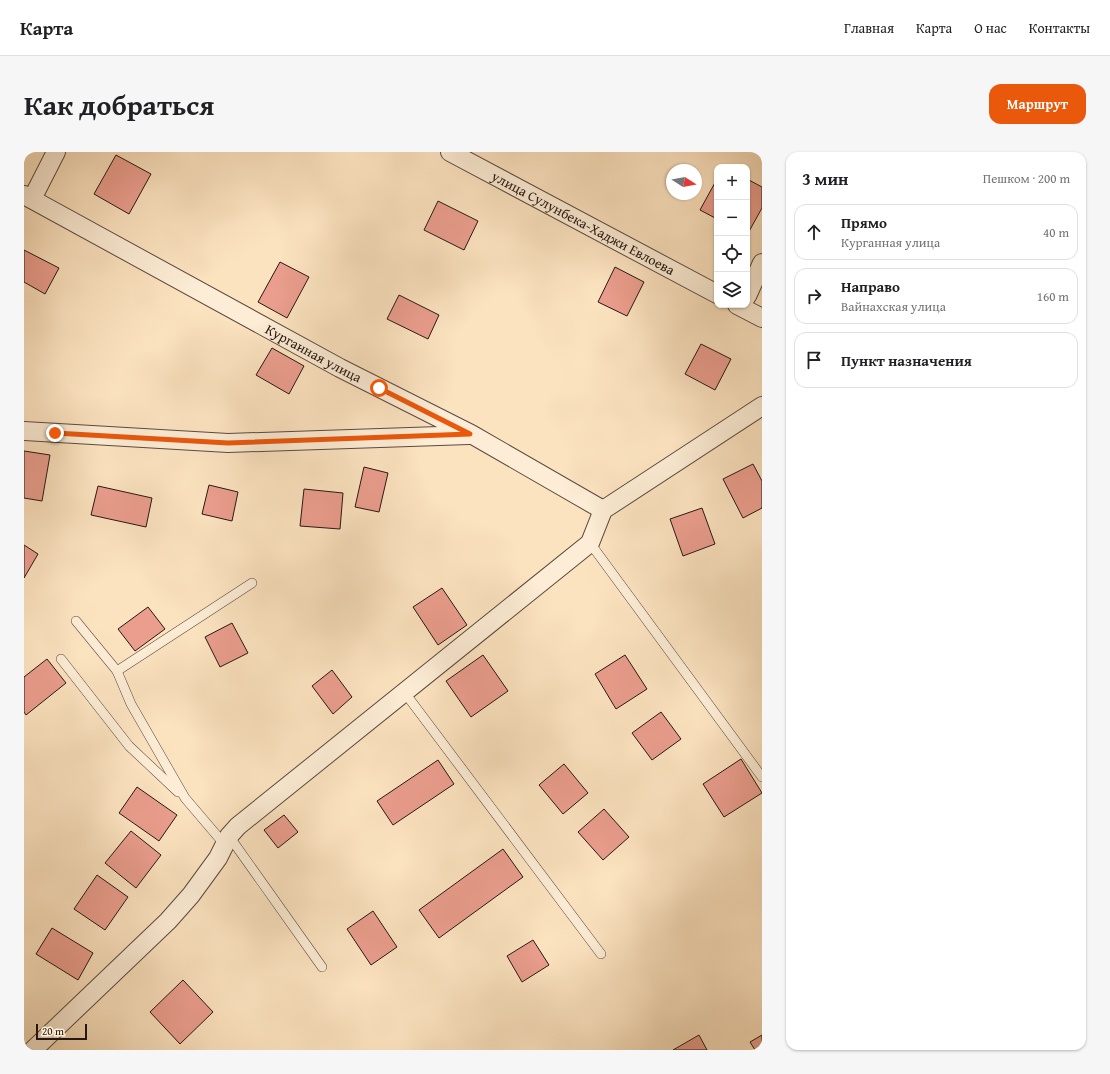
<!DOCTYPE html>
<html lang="ru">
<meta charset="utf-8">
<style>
body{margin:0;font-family:"Gentium Book Plus",serif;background:#f6f6f6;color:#202124}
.controls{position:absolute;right:12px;top:12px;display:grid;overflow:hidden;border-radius:8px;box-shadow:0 1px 3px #0004}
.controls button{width:36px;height:36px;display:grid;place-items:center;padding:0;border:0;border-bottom:1px solid #e0e0e0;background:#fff;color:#202124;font:20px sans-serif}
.compass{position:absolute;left:642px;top:12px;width:36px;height:36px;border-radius:50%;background:#fff;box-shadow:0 1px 3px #0004;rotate:101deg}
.scale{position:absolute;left:12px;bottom:10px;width:51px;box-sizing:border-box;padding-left:4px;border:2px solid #261712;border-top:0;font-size:11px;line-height:14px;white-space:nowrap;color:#261712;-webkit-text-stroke:3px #fdedd6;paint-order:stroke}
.stop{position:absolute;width:12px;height:12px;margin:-9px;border:3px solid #ea580c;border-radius:50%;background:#fff}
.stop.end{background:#ea580c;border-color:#fff;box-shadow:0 1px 4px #0008}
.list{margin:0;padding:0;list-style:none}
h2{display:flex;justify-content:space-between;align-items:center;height:52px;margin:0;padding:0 16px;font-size:17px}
h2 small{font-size:13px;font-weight:400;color:#757577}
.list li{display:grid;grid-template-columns:26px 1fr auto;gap:12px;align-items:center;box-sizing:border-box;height:56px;margin:0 8px 8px;padding:0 8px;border:1px solid #e0e0e0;border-radius:12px}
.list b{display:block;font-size:15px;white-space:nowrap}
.list p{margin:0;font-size:13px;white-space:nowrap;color:#757577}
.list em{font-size:13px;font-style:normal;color:#757577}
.icon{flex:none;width:22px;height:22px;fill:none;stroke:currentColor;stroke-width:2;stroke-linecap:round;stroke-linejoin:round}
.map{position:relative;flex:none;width:738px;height:898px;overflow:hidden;border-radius:12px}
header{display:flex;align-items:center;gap:24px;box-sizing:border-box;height:56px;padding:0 20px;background:#fff;border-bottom:1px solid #e0e0e0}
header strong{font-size:19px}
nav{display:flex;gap:22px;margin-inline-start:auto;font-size:14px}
.intro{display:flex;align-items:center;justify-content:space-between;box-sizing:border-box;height:96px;padding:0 24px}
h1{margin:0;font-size:28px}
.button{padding:10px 18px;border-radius:12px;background:#ea580c;color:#fff;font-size:14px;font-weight:700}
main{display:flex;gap:24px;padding:0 24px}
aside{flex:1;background:#fff;border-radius:12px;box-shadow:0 1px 3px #0004}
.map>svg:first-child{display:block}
.building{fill:#eb9e8e;stroke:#261712}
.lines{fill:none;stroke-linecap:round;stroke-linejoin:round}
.service-casing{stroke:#5c4a3e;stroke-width:10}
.minor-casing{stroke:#5c4a3e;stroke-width:20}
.service{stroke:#fdedd6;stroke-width:9}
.minor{stroke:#fdedd6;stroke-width:18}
.route{stroke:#ea580c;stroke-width:5}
.labels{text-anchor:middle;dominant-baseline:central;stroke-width:4;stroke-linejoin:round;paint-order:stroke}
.street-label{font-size:14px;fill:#261712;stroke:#fdedd6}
</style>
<header>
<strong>Карта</strong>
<nav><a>Главная</a><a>Карта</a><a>О нас</a><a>Контакты</a></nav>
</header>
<div class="intro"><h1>Как добраться</h1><a class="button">Маршрут</a></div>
<main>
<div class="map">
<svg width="738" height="898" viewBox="0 0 738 898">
<rect width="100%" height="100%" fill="#fce3c0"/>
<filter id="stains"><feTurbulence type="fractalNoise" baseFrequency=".005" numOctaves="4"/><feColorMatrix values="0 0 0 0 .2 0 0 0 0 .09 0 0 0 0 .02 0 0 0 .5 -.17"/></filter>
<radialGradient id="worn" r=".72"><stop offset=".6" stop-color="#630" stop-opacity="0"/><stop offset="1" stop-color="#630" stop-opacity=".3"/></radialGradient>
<g class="building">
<path d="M92 3 127 22 105 62 70 42Z"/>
<path d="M693 27V67L676 58Z"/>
<path d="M723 27 738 35V56L723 83Z"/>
<path d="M414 49 454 69 440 98 400 78Z"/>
<path d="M0 98 35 116 21 142 0 130Z"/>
<path d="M256 110 285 125 263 166 234 150Z"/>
<path d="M591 115 620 130 603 164 574 150Z"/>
<path d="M375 143 415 163 404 187 363 167Z"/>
<path d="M677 192 707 207 691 238 661 222Z"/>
<path d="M248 196 280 214 265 242 232 223Z"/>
<path d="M0 299 26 303 18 349 0 346Z"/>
<path d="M729 312 738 329V356L719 366 699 327Z"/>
<path d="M340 315 364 321 355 360 331 355Z"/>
<path d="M185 333 214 340 208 369 178 362Z"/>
<path d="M74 334 128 346 122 375 67 363Z"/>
<path d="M280 337 319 341 316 377 276 374Z"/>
<path d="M678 356 691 392 659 404 646 367Z"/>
<path d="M0 393 14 402 0 426Z"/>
<path d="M418 436 443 473 414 493 389 455Z"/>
<path d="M124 455 141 477 111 499 94 477Z"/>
<path d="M208 471 224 501 196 515 181 485Z"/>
<path d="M459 503 484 539 447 565 422 529Z"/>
<path d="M601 503 623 537 592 557 571 522Z"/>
<path d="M23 507 42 531 2 563 0 560V525Z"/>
<path d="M308 518 328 545 309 562 288 534Z"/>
<path d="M637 560 657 587 628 608 608 581Z"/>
<path d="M717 607 738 641 700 665 679 632Z"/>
<path d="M414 608 430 632 369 673 353 649Z"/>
<path d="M540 612 564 641 539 662 515 633Z"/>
<path d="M113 635 153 663 135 689 95 661Z"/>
<path d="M580 657 605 685 579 708 554 680Z"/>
<path d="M260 663 274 680 254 696 240 678Z"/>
<path d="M107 679 137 703 112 736 81 711Z"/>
<path d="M479 697 499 725 415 786 395 758Z"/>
<path d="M73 723 104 745 81 778 50 757Z"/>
<path d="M349 759 373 795 347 813 323 777Z"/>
<path d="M28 776 69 801 54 828 12 802Z"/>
<path d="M509 788 525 813 498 830 483 804Z"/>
<path d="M159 828 189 860 156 892 126 860Z"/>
<path d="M675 883 683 898H649Z"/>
<path d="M738 883V898H731L726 890Z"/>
</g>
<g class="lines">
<g class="service-casing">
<g id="service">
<path d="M566 391 738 625"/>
<path d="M52 469 93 519 107 552 161 646 201 693"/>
<path d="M37 507 105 594 154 640"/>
<path d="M93 519 228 431"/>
<path d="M381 541 577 802"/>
<path d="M205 684 298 815"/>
</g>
</g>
<g class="minor-casing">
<g id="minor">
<path id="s1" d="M426 0 693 142"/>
<path id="s2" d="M0 43 316 216 447 282 579 358"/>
<path d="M8 47 32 0"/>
<path d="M723 144 738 111"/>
<path d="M713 153 738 166"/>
<path d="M0 279 204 291 445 283"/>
<path d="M9 898 144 769 167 743 194 706 205 684 214 674 566 391 579 358 738 254"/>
</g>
</g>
<use href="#service" class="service"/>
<use href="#minor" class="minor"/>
</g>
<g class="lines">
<path class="route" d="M31 281 204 291 446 282 355 236"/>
</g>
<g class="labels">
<g class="street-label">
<text stroke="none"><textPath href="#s1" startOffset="151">улица Сулунбека-Хаджи Евлоева</textPath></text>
<text stroke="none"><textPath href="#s2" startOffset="330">Курганная улица</textPath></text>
</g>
</g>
<rect width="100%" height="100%" filter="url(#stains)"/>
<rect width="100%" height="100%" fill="url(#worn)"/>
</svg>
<div class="controls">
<button>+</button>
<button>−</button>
<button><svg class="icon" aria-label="locate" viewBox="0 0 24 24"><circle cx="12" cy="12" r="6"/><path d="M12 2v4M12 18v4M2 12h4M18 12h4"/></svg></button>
<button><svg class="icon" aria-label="layers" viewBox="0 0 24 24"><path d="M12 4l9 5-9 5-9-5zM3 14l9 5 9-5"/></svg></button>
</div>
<svg class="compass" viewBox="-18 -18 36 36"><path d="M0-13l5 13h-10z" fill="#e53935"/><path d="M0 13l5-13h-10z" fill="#757577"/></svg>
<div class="scale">20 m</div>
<div class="stop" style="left:355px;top:236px"></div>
<div class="stop end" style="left:31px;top:281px"></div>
</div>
<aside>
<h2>3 мин<small>Пешком · 200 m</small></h2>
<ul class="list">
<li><svg class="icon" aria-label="ahead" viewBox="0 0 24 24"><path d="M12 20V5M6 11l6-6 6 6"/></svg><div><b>Прямо</b><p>Курганная улица</p></div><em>40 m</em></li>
<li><svg class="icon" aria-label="right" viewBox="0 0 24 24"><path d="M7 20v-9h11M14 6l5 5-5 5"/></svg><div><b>Направо</b><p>Вайнахская улица</p></div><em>160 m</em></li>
<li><svg class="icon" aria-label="arrive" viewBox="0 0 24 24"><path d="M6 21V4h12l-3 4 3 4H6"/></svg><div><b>Пункт назначения</b></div></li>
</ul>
</aside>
</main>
